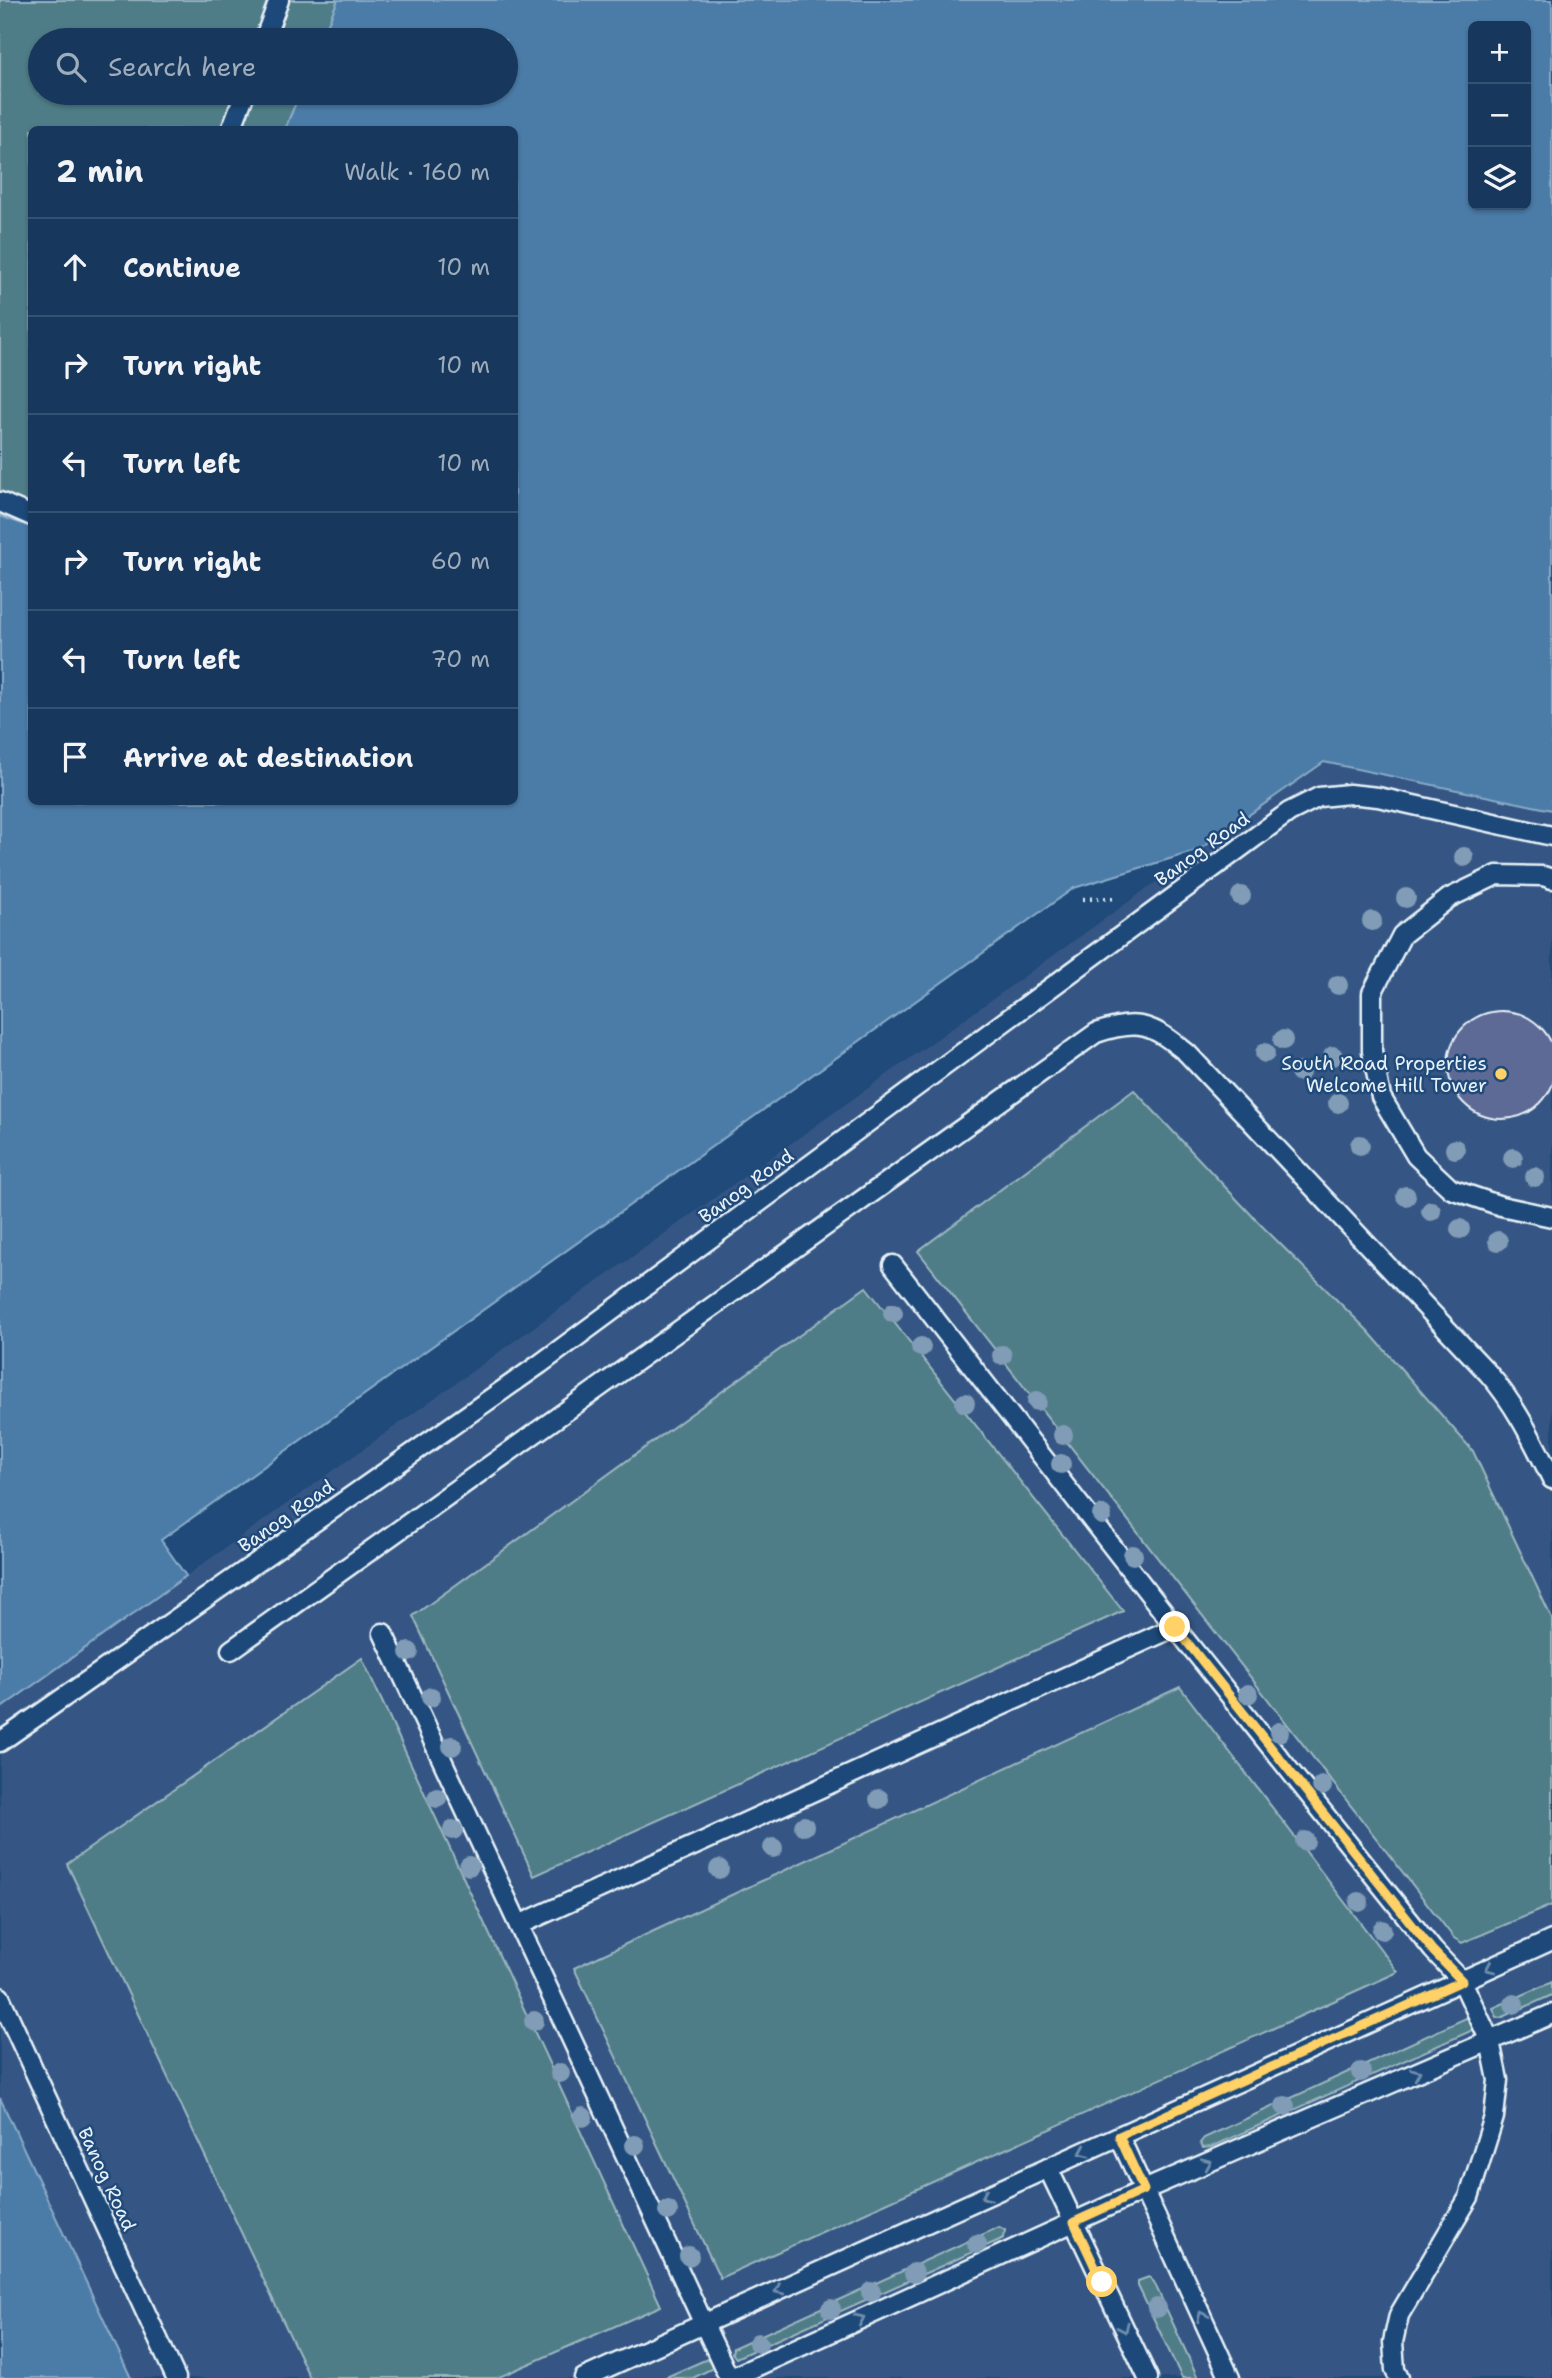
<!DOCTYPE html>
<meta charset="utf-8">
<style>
body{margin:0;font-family:"Shantell Sans",sans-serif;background:#203f62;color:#f1f3f6}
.controls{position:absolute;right:21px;top:21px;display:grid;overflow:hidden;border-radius:10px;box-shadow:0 2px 5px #0004}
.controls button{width:63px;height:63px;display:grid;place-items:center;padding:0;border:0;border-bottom:2px solid #365272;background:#17385c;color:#f1f3f6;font:35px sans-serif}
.stop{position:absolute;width:21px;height:21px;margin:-16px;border:5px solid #ffd166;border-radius:50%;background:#fff}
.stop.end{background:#ffd166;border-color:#fff;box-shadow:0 2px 7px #0008}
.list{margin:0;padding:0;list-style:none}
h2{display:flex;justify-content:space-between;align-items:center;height:91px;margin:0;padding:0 28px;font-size:30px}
h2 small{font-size:23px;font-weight:400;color:#9eacbb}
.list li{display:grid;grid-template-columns:46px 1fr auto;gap:21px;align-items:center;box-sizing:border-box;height:98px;padding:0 28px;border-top:2px solid #365272}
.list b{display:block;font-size:26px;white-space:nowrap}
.list em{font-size:23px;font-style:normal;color:#9eacbb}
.icon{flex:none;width:38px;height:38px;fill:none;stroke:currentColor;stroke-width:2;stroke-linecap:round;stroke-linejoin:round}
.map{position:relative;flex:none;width:1552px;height:2378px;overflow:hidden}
.search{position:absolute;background:#17385c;box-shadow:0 2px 5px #0004;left:28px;top:28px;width:490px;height:77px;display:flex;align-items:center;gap:18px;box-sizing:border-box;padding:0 24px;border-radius:38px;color:#9eacbb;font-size:26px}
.panel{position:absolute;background:#17385c;box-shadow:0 2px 5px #0004;left:28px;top:126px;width:490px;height:679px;border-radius:10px}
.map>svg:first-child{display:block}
.built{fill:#365784}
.green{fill:#507d87;stroke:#9cb7c0;stroke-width:2}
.water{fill:#4b7ca8;stroke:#8aabc8;stroke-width:2;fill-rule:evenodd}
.building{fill:#5d6a96;stroke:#e8f1f8;stroke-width:2}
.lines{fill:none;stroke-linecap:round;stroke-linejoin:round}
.service-casing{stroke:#e8f1f8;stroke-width:23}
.path{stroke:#e8f1f8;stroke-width:4.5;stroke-dasharray:2 5;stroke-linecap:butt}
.service{stroke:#1f4a7a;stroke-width:18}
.tree{fill:#819cb6}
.oneway{stroke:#6f8dac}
.route{stroke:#ffd166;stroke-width:9}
.poi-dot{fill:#ffd166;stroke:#1f4a7a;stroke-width:2.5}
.labels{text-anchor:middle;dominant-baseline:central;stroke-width:5;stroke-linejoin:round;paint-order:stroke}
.street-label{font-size:19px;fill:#e8f1f8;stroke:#1f4a7a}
.poi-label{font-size:19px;fill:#e8f1f8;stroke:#1f4a7a;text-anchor:end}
</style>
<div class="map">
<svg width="1552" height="2378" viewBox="0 0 1552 2378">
<rect width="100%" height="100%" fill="#1f4a7a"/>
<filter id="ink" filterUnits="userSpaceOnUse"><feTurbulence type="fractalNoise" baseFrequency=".0143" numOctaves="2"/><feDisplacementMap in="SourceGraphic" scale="14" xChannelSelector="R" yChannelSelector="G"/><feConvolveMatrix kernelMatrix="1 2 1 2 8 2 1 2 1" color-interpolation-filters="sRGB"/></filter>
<g filter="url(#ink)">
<path class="built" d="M1324 762 1552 810V2378H131L0 2098V1709Z"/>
<g class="green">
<path d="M0 0H338L321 40H40V93H300L285 129 32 130 31 527 0 516Z"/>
<path d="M1134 1090 1260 1224 1368 1331 1473 1451 1552 1619V1905L1462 1943 1454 1938 918 1251Z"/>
<path d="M866 1287 1123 1611 534 1876 413 1616Z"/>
<path d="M362 1658 661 2306 497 2378H310L67 1864Z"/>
<path d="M1180 1687 1398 1972 720 2278 574 1968Z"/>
<path d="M1552 1982V1995L1501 2018 1497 2017 1493 2008Z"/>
<path d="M1466 2018 1471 2020 1473 2030 1211 2147 1203 2148 1200 2143 1204 2138Z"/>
<path d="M999 2227 1005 2230 1004 2238 738 2357 736 2358 732 2353 733 2348Z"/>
<path d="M1149 2277 1154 2282 1198 2378H1182L1138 2286V2281Z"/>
<path d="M707 2359 713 2361V2368L693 2378H664Z"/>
</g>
<g class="water">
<path d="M338 0H1552V810L1324 762 1199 850 1074 888 161 1540 186 1576 0 1709V516L31 527 32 802H514V130L285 129 300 93H506V40H321ZM1473 26H1526V205H1473Z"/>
<path d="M0 2098 131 2378H0Z"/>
</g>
<circle class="building" cx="1502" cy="1065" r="54"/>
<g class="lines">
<g class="service-casing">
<g id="service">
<path d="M264 40 279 0"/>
<path d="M231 130 245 93"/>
<path d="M0 502 32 516"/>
<path d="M1552 879 1543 876 1497 875 1449 898 1402 935 1372 993V1051L1381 1097 1416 1156 1451 1189 1501 1206 1552 1217"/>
<path d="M893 1265 1175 1627 1433 1950 1462 1981 1490 2041 1498 2080 1494 2117 1469 2197 1399 2315 1393 2342 1395 2370 1399 2378"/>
<path d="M383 1633 729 2378"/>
<path d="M231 1650 1096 1033C1140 1018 1152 1025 1187 1053L1488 1373C1516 1405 1533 1441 1552 1479"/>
<path d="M0 1742 540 1364 1289 812 1319 797 1349 794 1378 797 1552 836"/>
<path d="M519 1925 1175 1627"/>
<path d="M0 1997 176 2378"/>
<path d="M1119 2136 1230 2378"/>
<path d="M1048 2168 1148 2378"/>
<path d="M584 2378 1552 1940"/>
<path d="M731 2378 1144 2190 1552 2014"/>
</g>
</g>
<path class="path" d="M1083 899 1118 898"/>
<use href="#service" class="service"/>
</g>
<g class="tree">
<circle cx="1464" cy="857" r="10"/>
<circle cx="1241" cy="896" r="10"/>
<circle cx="1406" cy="898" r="10"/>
<circle cx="1372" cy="921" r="10"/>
<circle cx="1338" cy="985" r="10"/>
<circle cx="1283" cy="1040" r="10"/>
<circle cx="1265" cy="1053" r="10"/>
<circle cx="1333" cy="1056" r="10"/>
<circle cx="1300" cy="1072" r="10"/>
<circle cx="1338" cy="1103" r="10"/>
<circle cx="1360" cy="1145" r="10"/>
<circle cx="1455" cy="1149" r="10"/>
<circle cx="1513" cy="1158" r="10"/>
<circle cx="1535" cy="1177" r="10"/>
<circle cx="1406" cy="1196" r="10"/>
<circle cx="1431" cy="1211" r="10"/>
<circle cx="1460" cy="1229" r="10"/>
<circle cx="1498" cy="1241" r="10"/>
<circle cx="893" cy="1313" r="10"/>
<circle cx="921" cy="1347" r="10"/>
<circle cx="1002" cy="1355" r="10"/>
<circle cx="1037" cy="1401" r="10"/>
<circle cx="965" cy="1403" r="10"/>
<circle cx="1063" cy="1435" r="10"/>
<circle cx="1061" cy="1464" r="10"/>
<circle cx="1102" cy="1515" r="10"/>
<circle cx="1133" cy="1555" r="10"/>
<circle cx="409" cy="1652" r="10"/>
<circle cx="1248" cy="1694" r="10"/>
<circle cx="431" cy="1697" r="10"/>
<circle cx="1279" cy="1732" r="10"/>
<circle cx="452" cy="1746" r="10"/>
<circle cx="1322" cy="1786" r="10"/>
<circle cx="437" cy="1798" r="10"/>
<circle cx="879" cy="1799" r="10"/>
<circle cx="804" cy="1826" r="10"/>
<circle cx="453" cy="1830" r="10"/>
<circle cx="1305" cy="1841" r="10"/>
<circle cx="773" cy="1848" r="10"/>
<circle cx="469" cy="1866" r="10"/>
<circle cx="719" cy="1869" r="10"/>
<circle cx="1359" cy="1902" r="10"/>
<circle cx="1382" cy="1930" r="10"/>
<circle cx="1514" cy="2004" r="10"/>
<circle cx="534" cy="2021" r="10"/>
<circle cx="1361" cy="2072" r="10"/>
<circle cx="560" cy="2073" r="10"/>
<circle cx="1285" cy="2106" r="10"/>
<circle cx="583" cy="2117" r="10"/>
<circle cx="635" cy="2145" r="10"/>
<circle cx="668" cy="2211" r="10"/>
<circle cx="977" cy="2244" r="10"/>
<circle cx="689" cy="2256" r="10"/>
<circle cx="914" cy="2273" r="10"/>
<circle cx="871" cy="2292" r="10"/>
<circle cx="1157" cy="2308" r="10"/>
<circle cx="831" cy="2309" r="10"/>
<circle cx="758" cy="2343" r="10"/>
</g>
<defs><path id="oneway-chevron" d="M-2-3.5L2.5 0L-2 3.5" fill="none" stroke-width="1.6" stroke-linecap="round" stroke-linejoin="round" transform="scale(1.75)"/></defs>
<g class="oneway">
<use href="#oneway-chevron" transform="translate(1490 1968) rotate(156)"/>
<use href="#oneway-chevron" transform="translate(1416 2073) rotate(-23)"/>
<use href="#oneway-chevron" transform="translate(1084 2152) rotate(156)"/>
<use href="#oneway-chevron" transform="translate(1207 2163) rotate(-23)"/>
<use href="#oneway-chevron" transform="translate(986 2196) rotate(156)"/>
<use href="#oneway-chevron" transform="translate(779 2290) rotate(156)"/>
<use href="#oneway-chevron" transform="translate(1202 2316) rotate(-115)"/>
<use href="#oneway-chevron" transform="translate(860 2319) rotate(-25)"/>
<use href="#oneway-chevron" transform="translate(1124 2328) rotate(65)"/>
</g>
</g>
<g class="lines" filter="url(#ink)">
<path class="route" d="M1102 2282 1074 2222 1144 2190 1119 2136 1462 1981 1433 1951 1175 1627"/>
</g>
<circle class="poi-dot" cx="1501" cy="1074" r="7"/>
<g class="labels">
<g class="street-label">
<text transform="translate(1202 849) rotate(-36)">Banog Road</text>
<text transform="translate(746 1186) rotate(-36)">Banog Road</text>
<text transform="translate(286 1516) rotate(-35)">Banog Road</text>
<text transform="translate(107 2179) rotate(65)">Banog Road</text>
</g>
<g class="poi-label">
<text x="1487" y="1063">South Road Properties<tspan x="1487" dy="22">Welcome Hill Tower</tspan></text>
</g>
</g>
</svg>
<div class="controls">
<button>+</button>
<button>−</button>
<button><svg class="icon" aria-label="layers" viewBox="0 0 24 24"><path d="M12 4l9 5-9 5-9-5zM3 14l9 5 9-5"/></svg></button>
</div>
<div class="stop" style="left:1102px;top:2282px"></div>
<div class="stop end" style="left:1175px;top:1627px"></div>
<div class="search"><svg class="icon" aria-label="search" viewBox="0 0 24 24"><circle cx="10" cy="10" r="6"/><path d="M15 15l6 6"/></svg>Search here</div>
<section class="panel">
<h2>2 min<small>Walk · 160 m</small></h2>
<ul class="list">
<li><svg class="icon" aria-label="ahead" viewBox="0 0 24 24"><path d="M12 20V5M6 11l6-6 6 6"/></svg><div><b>Continue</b></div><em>10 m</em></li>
<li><svg class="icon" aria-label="right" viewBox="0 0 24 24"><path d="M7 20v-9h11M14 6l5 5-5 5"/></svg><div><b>Turn right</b></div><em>10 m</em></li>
<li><svg class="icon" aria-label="left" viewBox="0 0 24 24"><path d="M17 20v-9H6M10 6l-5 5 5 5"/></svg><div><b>Turn left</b></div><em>10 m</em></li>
<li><svg class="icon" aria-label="right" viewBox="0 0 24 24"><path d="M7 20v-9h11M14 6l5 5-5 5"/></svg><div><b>Turn right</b></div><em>60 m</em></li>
<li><svg class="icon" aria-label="left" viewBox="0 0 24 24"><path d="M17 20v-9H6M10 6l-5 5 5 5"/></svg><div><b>Turn left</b></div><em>70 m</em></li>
<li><svg class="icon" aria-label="arrive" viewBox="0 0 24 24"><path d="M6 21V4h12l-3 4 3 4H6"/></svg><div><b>Arrive at destination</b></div></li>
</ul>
</section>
</div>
